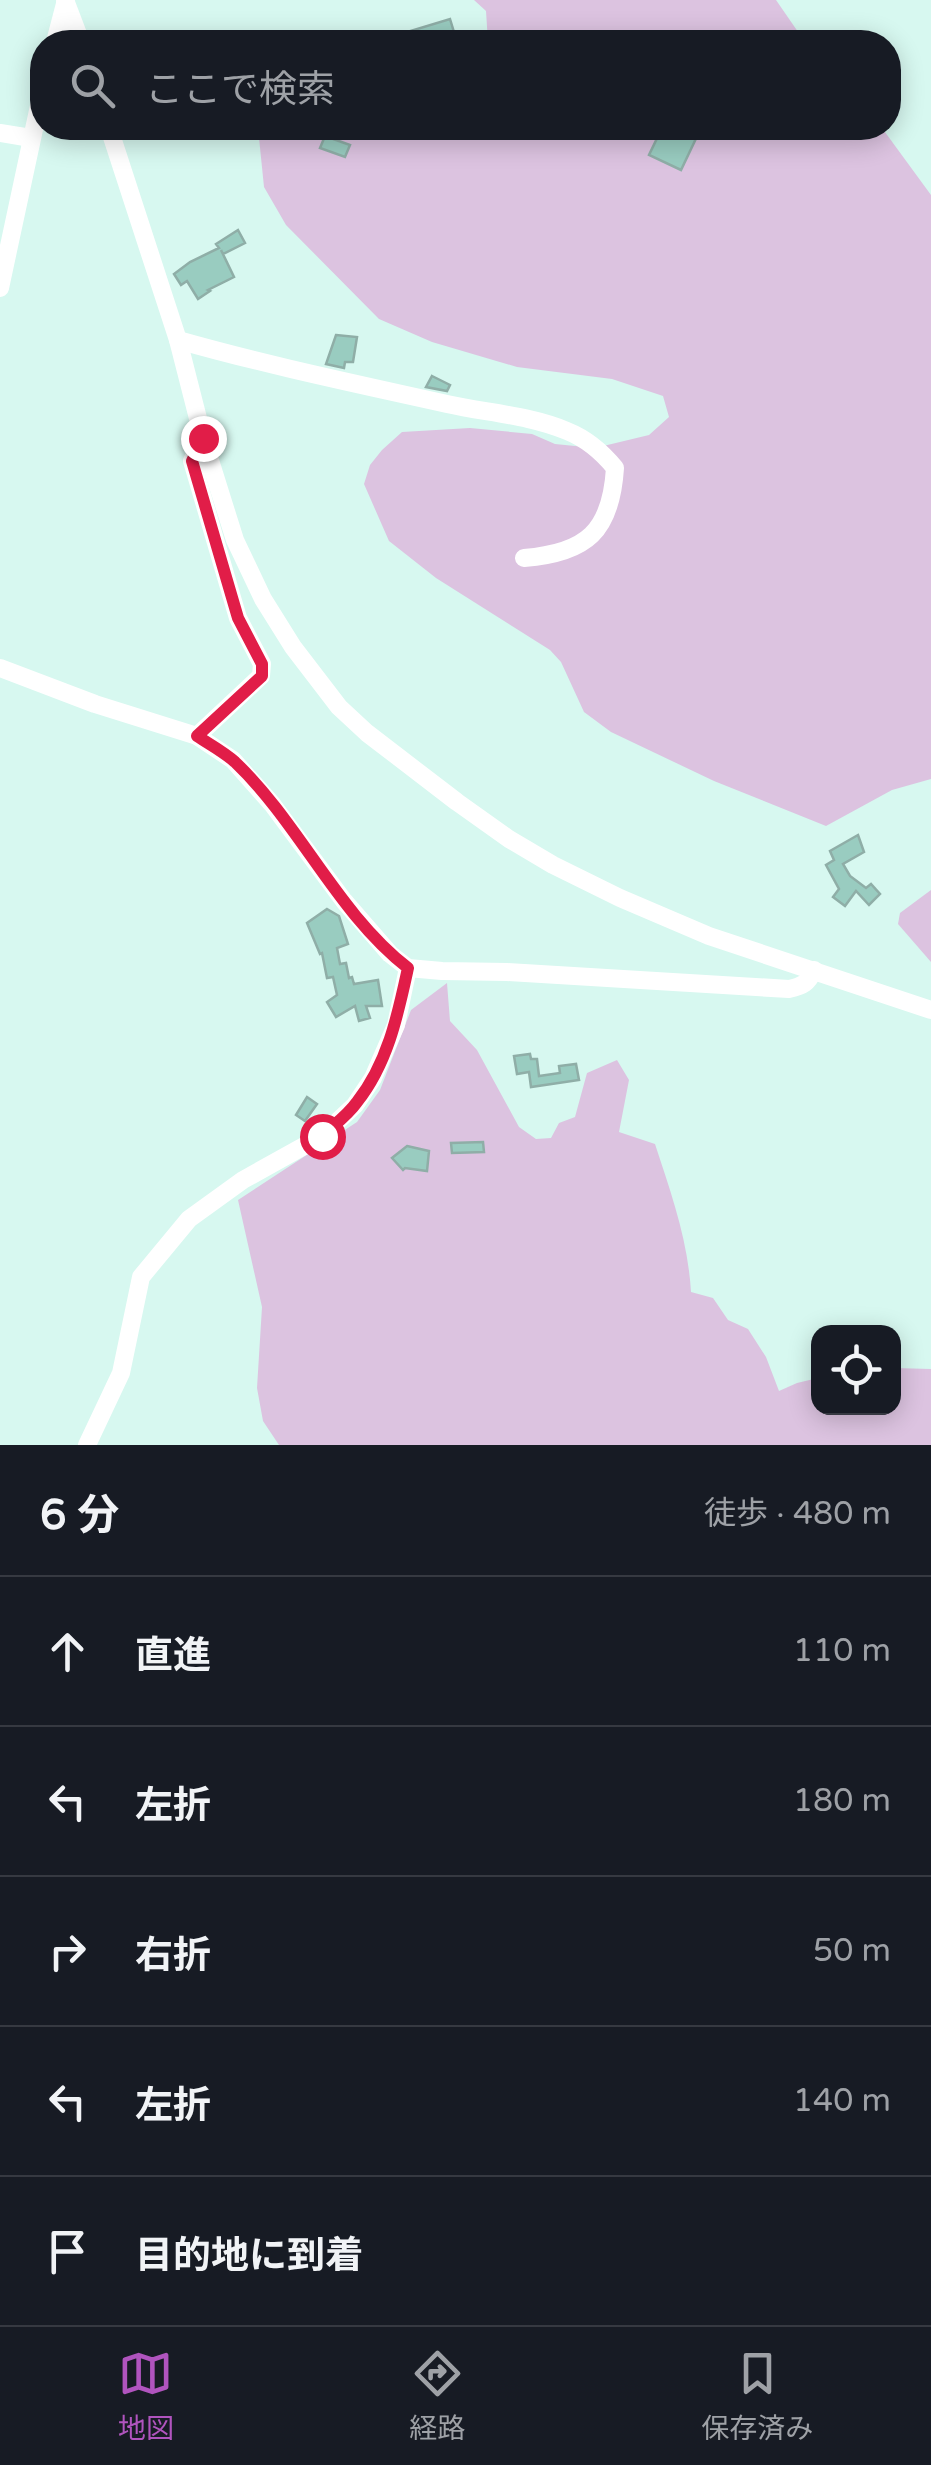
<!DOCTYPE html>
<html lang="ja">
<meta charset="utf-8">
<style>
body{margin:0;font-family:"Varela Round","Noto Sans JP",sans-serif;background:#242831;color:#f1f3f6}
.controls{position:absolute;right:30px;bottom:30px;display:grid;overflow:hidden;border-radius:20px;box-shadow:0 5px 25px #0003}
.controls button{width:90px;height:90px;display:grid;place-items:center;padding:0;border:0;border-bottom:2px solid #363941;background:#171b24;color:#f1f3f6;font:50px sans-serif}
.stop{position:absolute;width:30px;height:30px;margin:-22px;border:8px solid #e11d48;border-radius:50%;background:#fff}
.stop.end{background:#e11d48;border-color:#fff;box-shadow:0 2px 10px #0008}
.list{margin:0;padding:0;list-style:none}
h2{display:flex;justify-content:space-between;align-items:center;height:130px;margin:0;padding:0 40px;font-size:42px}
h2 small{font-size:32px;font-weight:400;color:#9ea1a6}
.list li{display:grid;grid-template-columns:65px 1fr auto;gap:30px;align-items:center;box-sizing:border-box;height:150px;padding:0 40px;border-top:2px solid #363941}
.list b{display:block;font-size:38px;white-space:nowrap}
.list em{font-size:32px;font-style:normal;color:#9ea1a6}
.icon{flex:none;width:55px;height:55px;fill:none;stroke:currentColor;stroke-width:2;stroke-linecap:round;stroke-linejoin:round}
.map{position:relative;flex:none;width:931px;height:1445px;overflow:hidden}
.search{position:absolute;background:#171b24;box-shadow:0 5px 25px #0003;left:30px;right:30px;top:30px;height:110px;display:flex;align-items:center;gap:25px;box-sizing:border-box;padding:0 35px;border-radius:40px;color:#9ea1a6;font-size:38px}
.sheet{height:880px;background:#171b24}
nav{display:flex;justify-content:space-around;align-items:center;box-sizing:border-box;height:140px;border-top:2px solid #363941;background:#171b24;font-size:28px;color:#9ea1a6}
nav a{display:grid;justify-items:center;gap:5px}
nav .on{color:#b054be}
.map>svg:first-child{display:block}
.green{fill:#dcc3e0}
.building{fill:#99ccc0;stroke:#8faea7;stroke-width:2.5}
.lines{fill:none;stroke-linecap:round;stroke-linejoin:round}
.minor{stroke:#fff;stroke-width:18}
.route{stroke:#e11d48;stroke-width:12}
</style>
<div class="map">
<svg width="931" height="1445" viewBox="0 0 931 1445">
<rect width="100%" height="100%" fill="#d7f8f0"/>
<g class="green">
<path d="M474 0H776L805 42H488L486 11Z"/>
<path d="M258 128H882L931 195V779L892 790 826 826 714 781 611 732 584 712 561 662 550 650 436 578 389 541 364 484 370 465 382 450 402 432 470 428 532 434 555 444 595 448 649 435 669 417 663 396 612 379 517 367 432 342 379 319 286 225 264 187Z"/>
<path d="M931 890V962L898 924 900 913Z"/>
<path d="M447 983 450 1021 477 1050 519 1127 536 1139 551 1138 559 1123 575 1117 587 1073 617 1060 629 1080 619 1132 655 1144C671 1193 688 1240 691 1292L713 1298 728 1320 748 1329 766 1357 779 1391 797 1383 818 1378V1408H894V1368L931 1369V1445H279L263 1421 257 1388 262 1307 238 1200 357 1122 380 1090 411 1010Z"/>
</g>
<g class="building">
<path d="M450 19 457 42H411L407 32Z"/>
<path d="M662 128H701L681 170 649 155Z"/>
<path d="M325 136 350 145 345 157 320 148Z"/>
<path d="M238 230 245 243 223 254 221 250 234 277 208 290 210 291 198 299 187 281 181 285 174 274 190 262 219 248 216 244Z"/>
<path d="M336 335 357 337 353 362H345L344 368 326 364Z"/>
<path d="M432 376 450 385 447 391 426 387Z"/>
<path d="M858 835 864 852 843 864 850 876 866 888 871 884 880 894 869 905 856 891 845 906 833 897 839 889 826 865 834 860 830 851Z"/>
<path d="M327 909 339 916 348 944 337 948 340 964 346 963 349 978 352 977 354 984 378 980 382 1006H366L370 1018 359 1021 355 1006 336 1017 327 1002 337 995 333 977 327 978 322 953 320 954 307 923Z"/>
<path d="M530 1054 531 1059H537L539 1076 560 1073 559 1066 576 1064 579 1080 531 1087 529 1072 517 1074 514 1056Z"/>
<path d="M307 1097 317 1104 305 1121 296 1115Z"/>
<path d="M483 1142 484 1152 452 1153 451 1143Z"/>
<path d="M407 1146 429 1151 427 1171 405 1168 403 1170 392 1158Z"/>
</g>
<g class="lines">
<g class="minor">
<path d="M65 0 81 42"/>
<path d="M55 42 66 0"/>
<path d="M109 128 178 340 203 438 235 540 263 599 293 647 339 707 367 733 457 802 509 839 553 865 620 898 709 936 931 1010"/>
<path d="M0 133 31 138"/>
<path d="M0 288 42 92"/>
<path d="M178 340C266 365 357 384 447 404 487 413 529 415 567 431 587 439 602 452 615 468 611 531 587 553 524 558"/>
<path d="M0 668 95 704 197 736 233 760 272 804 344 901 390 954 408 968 442 971 507 972 789 989C803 986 808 983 814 970"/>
<path d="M197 736 261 676 262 664 238 618 192 461 203 438"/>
<path d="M87 1445 121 1373 141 1277 189 1219 243 1180 322 1136 355 1105 373 1078 396 1025 408 968"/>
</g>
</g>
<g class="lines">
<path class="route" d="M203 438 192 461 238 618 262 664V676L197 736C209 744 224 752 235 762 300 824 337 913 408 968 398 1014 388 1063 357 1102 348 1115 334 1125 322 1136"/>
</g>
</svg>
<div class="controls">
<button><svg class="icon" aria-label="locate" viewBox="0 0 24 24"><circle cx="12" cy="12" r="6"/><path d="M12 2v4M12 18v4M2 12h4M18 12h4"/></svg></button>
</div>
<div class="stop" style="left:322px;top:1136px"></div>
<div class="stop end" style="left:203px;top:438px"></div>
<div class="search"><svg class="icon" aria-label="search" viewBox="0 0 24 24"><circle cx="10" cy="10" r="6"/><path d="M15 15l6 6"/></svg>ここで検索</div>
</div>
<section class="sheet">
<h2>6 分<small>徒歩 · 480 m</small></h2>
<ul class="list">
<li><svg class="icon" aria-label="ahead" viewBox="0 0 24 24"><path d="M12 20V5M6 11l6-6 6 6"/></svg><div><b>直進</b></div><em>110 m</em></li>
<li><svg class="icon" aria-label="left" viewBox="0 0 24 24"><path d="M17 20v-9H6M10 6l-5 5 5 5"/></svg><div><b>左折</b></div><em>180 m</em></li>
<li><svg class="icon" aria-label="right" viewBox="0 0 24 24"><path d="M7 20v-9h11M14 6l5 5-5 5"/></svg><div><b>右折</b></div><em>50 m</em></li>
<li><svg class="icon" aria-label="left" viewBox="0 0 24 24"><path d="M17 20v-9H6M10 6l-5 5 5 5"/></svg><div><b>左折</b></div><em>140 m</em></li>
<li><svg class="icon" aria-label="arrive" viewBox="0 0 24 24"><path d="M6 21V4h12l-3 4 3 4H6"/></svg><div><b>目的地に到着</b></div></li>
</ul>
</section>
<nav>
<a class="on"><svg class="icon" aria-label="map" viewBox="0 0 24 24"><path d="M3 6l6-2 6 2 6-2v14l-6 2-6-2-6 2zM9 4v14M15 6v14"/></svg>地図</a>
<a><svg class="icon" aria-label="directions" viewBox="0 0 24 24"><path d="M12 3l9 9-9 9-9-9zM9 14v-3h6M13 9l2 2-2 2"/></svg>経路</a>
<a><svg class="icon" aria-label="saved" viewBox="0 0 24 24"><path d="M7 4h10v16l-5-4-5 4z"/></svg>保存済み</a>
</nav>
